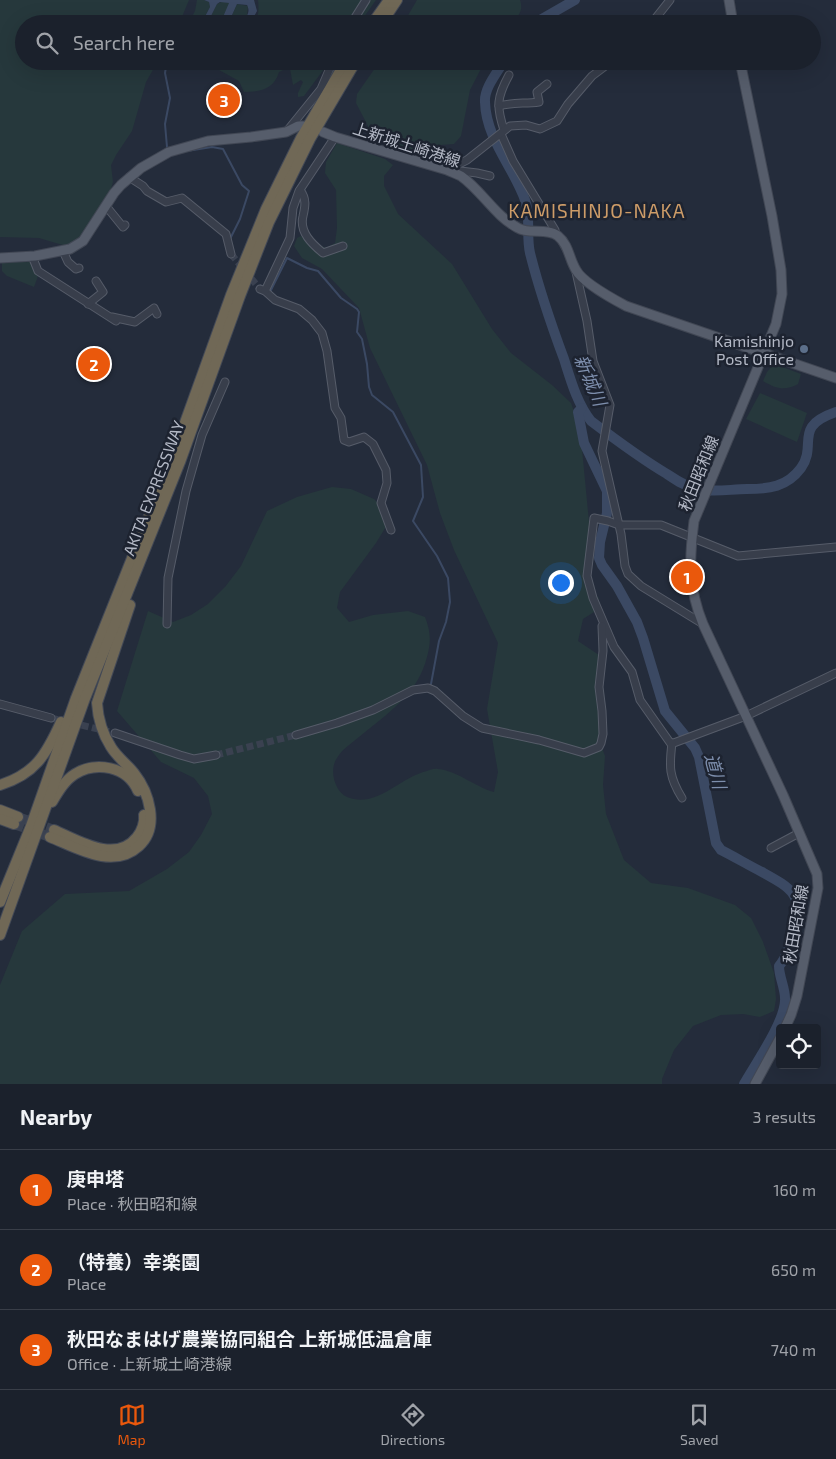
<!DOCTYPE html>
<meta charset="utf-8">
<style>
body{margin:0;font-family:"Exo 2","Noto Sans JP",sans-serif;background:#282e38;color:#f1f3f6}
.controls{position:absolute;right:15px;bottom:15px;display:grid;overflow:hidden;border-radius:5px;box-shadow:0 5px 20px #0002}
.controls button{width:45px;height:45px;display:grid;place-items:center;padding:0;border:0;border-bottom:1px solid #393e48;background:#1b212c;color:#f1f3f6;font:25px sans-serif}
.you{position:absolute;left:560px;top:582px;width:18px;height:18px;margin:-12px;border:4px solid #fff;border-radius:50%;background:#1a73e8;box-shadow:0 0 0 8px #1a73e833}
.badge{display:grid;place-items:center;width:32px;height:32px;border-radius:50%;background:#ea580c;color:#fff;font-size:16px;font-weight:700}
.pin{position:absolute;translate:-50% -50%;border:2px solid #fff;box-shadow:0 1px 5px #0006}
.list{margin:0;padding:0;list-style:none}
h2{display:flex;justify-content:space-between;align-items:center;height:65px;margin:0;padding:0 20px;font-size:21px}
h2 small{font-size:16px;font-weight:400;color:#a0a3a9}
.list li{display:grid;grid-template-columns:32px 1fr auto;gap:15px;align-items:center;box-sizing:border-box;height:80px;padding:0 20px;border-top:1px solid #393e48}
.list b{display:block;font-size:19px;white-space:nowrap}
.list p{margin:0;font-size:16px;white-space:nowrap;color:#a0a3a9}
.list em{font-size:16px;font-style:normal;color:#a0a3a9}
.icon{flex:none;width:28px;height:28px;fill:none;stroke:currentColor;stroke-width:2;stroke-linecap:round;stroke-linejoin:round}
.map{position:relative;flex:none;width:836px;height:1084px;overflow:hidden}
.search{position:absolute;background:#1b212c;box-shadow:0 5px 20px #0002;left:15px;right:15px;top:15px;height:55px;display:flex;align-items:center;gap:12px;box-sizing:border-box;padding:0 18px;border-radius:28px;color:#a0a3a9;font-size:19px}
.sheet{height:305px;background:#1b212c}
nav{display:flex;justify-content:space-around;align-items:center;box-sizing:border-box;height:70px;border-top:1px solid #393e48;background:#1b212c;font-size:14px;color:#a0a3a9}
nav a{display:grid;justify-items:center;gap:2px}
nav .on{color:#ea580c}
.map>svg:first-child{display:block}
.green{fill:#26383c}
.water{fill:#3b4963}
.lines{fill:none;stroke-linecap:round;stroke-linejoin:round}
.stream{stroke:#3b4963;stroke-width:2}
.river{stroke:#3b4963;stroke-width:10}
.minor-tunnel{stroke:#3a4150;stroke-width:7;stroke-dasharray:7 3.5;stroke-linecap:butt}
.highway-tunnel{stroke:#3a4150;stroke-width:10;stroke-dasharray:10 5;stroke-linecap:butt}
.minor-casing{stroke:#565c69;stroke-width:9}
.major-casing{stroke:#414754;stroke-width:11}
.highway-casing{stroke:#434956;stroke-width:12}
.minor{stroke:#383e4b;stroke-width:7}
.major{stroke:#565d6b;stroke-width:9}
.highway{stroke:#706856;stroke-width:10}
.service-dot{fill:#5c6f8a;stroke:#1d2330;stroke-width:2}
.labels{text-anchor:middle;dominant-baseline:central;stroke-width:5;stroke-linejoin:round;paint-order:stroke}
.street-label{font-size:16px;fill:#b4b9c6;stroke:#1d2330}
.poi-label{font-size:16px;fill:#b4b9c6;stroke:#1d2330;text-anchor:end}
.water-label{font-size:18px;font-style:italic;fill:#7d8eac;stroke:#1d2330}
.quarter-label{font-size:19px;letter-spacing:1px;fill:#cd9c68;stroke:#1d2330}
</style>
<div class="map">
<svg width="836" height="1084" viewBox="0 0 836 1084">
<rect width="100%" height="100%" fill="#242c3b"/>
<g class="green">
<path d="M0 0H189L179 24H24V61H158L146 82 132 131 116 155 111 165 113 182 110 192 81 236 75 242 66 246 39 238 0 237Z"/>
<path d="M197 0H204L209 2 210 7 201 24H193L191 19 195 11Z"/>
<path d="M258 0H376L359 24H254C259 17 259 8 258 0Z"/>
<path d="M417 0H520C524 11 518 16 511 24H403Z"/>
<path d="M223 1 229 3V6L220 24H207L217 4Z"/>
<path d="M237 4 248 6 247 16 241 24H228Z"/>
<path d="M222 61H330L304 96 298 97V93L303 82 301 80 293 85 290 69H285L279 72C274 89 261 92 244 92L239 81 219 70Z"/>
<path d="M380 61H485L470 90 461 136 454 144 427 146 410 152 371 141 369 136 368 126 356 103 357 94Z"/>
<path d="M337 143 385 159 393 165 384 176V186L398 214 452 264 492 329 511 353 552 385 571 403 580 428 589 522 588 561 584 584 599 598 594 612 583 619 578 641 599 655 595 686 600 730 599 740 605 756 603 785 606 814 624 860 651 883 688 888 735 905 751 918 763 942 774 973 776 999 774 1011 760 1017 743 1014 721 1015 693 1026 674 1050 662 1079V1084H0V985L22 931 65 894 129 891 167 869 189 852 201 835 212 814 208 796 194 778 161 762 117 711 148 611 173 622 191 615 208 604 225 587 241 566 267 511 297 497 332 487 351 489 374 499 386 511 387 525 376 543 340 592 337 608 349 622 373 615 408 611 425 617C431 632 431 642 427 657 418 694 387 714 359 737 352 743 342 749 337 758 329 769 334 791 347 797 377 809 398 778 427 771 430 770 434 768 438 769 458 771 475 787 494 792L498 772 487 709 498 643 454 550 440 513 427 465 370 348 359 308 322 269 302 258 294 246 297 238 301 236 326 248 335 243 337 228 336 190 325 173 326 162Z"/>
<path d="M31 259 38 276 34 287 7 276 2 271V262Z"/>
<path d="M773 365H777L801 374 798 384C785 391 776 389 763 381L767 372Z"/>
<path d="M760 393 807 413 797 442 746 419Z"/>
</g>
<path class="water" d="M204 0H254L257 11 250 24H241C246 18 251 12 247 5L237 4 228 24H220L229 3 220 2 217 4 207 24H201L210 7 209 2Z"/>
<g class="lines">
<g class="stream">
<path d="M167 147 165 124 170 98 165 73 167 61"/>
<path d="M187 151 212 147 223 149 242 185 249 191 240 219 230 239"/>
<path d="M269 291 271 290 287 258 307 268 318 271 341 298 357 309 359 312 357 332 362 339 367 364 369 387 372 395 393 412 421 465 423 497 413 521 437 556 448 578 450 602 446 622 439 641 431 684"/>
</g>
<g class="river">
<path d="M533 24 575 0"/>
<path d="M504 61C497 73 484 88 485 102 486 139 514 168 525 200 531 217 526 236 530 253 539 289 551 324 564 359 571 381 577 403 591 421 616 440 640 458 667 474 676 480 686 487 697 489 713 493 731 489 747 489 769 489 787 487 801 468 818 444 792 427 836 412"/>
<path d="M582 408 578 412 584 443 607 491V513L600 542 599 558 602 565 617 586 637 622 643 638 665 711 695 748 699 757 716 843 721 850C735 857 748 865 762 872 791 888 805 895 794 931 791 943 787 957 779 966 779 978 786 989 785 1001 784 1023 756 1063 744 1084"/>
</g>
<g class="minor-tunnel">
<path d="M231 254 260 289"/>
<path d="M51 718 115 733"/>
<path d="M216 755 296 735"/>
</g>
<g class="highway-tunnel">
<path d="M18 817 54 830"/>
<path d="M14 824 50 837"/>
</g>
<g class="minor-casing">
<g id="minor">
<path d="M351 24 366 0"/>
<path d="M651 24 670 0"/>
<path d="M499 106C512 102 525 104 539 102L537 92 547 84"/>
<path d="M504 130C496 106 497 97 509 75"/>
<path d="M287 131 321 89 333 61"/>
<path d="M501 134 513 161 555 230V234"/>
<path d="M447 170 467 160 510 126 526 125 540 129 557 121 568 104 592 76 612 61"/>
<path d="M452 170 477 173 490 176"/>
<path d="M129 177 143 186 147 191 166 202 182 198 226 234 231 254"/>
<path d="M300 190C307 199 305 207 303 216 299 232 312 244 323 253L343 246"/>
<path d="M106 206 123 227 125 225"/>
<path d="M63 251 68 262 76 269 79 268"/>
<path d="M32 256 38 271 116 321"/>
<path d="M576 272 587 321 593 361 610 405 602 451 621 534 625 566 628 574 641 586 703 624"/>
<path d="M260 289 265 291 275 300 299 309 312 320 322 333 327 351 335 408 341 418 344 440 349 442 364 437 373 444 386 470 387 483 381 503 391 530"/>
<path d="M265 291 290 238 293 208 299 191 335 137"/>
<path d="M88 304 103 292 96 281"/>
<path d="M112 317 135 322 154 308 157 314"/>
<path d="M836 547 738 556 661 525H619L608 521 594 518 587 576 593 598 614 647 632 672 640 700 671 744 746 716 836 673"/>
<path d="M167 624 168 578 186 491 202 435 225 382"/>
<path d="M0 704 51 718"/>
<path d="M115 733 180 755 194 759 216 755"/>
<path d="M296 735 337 723 373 710 413 690 428 688 435 691 463 716 482 728 539 740 584 753 599 747 601 743 603 734 602 711 599 687 603 651 602 626"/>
<path d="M672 743C669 767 669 777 682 798"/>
<path d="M771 848 799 833"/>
</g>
</g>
<g class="major-casing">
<g id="major">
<path d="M729 0 733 24"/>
<path d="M740 61 772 216 781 270 782 294 776 324 694 521C689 560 688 587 703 624L783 795 817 874 818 888 797 996 791 1015 785 1028"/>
<path d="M323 132 335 137 447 170C451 172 457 174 461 176 482 191 495 216 518 228 529 235 547 227 558 236 569 245 569 259 576 270 583 283 613 299 626 306L836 378"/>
<path d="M0 258 35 256 70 249 83 241 114 193 121 185 141 168 169 152 208 141 251 137 286 132 298 126H303"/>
<path d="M755 1084 780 1038"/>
</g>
</g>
<g class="highway-casing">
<g id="highway">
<path d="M372 24 389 0"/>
<path d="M381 24 397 0"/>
<path d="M0 785C35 774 46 755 61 722"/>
<path d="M52 802C58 792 65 780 75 774 96 761 127 766 138 791"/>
<path d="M0 810 18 817"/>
<path d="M0 819 14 824"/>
<path d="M54 830C79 841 116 864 137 837 142 831 145 822 144 815"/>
<path d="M50 837C77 848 113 870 139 846 160 827 149 792 134 773 127 764 117 757 111 747 102 733 98 719 97 703L130 605"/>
<path d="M0 902 31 826 76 698 173 456 231 295 266 209 301 138 346 61"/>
<path d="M0 935 84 701 180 462 240 296 269 222 310 139 356 61"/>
</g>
</g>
<use href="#minor" class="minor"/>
<use href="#major" class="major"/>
<use href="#highway" class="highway"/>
</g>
<circle class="service-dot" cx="804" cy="349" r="5"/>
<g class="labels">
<g class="street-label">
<text transform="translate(407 144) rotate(18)">上新城土崎港線</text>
<text transform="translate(698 473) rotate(-68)">秋田昭和線</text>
<text transform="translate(153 488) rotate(-69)">AKITA EXPRESSWAY</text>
<text transform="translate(795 924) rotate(-80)">秋田昭和線</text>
</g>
<g class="poi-label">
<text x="794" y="340">Kamishinjo<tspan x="794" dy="18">Post Office</tspan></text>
</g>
<g class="water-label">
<text transform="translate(591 380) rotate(67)">新城川</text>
<text transform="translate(716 771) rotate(75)">道川</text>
</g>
<g class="quarter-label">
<text x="597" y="210">KAMISHINJO-NAKA</text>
</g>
</g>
</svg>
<div class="controls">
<button><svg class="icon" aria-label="locate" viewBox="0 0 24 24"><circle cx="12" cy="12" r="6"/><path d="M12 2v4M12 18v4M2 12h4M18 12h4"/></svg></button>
</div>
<div class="you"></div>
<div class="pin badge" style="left:687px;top:577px">1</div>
<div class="pin badge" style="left:94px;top:364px">2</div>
<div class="pin badge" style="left:224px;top:100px">3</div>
<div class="search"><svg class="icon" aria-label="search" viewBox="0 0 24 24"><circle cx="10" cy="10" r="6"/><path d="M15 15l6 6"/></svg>Search here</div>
</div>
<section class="sheet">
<h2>Nearby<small>3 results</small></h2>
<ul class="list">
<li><span class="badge">1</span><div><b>庚申塔</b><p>Place · 秋田昭和線</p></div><em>160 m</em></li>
<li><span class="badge">2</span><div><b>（特養）幸楽園</b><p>Place</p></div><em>650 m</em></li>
<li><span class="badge">3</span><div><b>秋田なまはげ農業協同組合 上新城低温倉庫</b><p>Office · 上新城土崎港線</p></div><em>740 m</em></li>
</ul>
</section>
<nav>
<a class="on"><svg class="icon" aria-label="map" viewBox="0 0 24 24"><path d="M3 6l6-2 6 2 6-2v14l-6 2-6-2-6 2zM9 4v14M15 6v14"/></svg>Map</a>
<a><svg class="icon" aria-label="directions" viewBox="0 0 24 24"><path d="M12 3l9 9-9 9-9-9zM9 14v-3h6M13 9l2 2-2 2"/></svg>Directions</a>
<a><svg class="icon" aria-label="saved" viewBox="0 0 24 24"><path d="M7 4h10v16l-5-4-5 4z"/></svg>Saved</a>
</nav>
